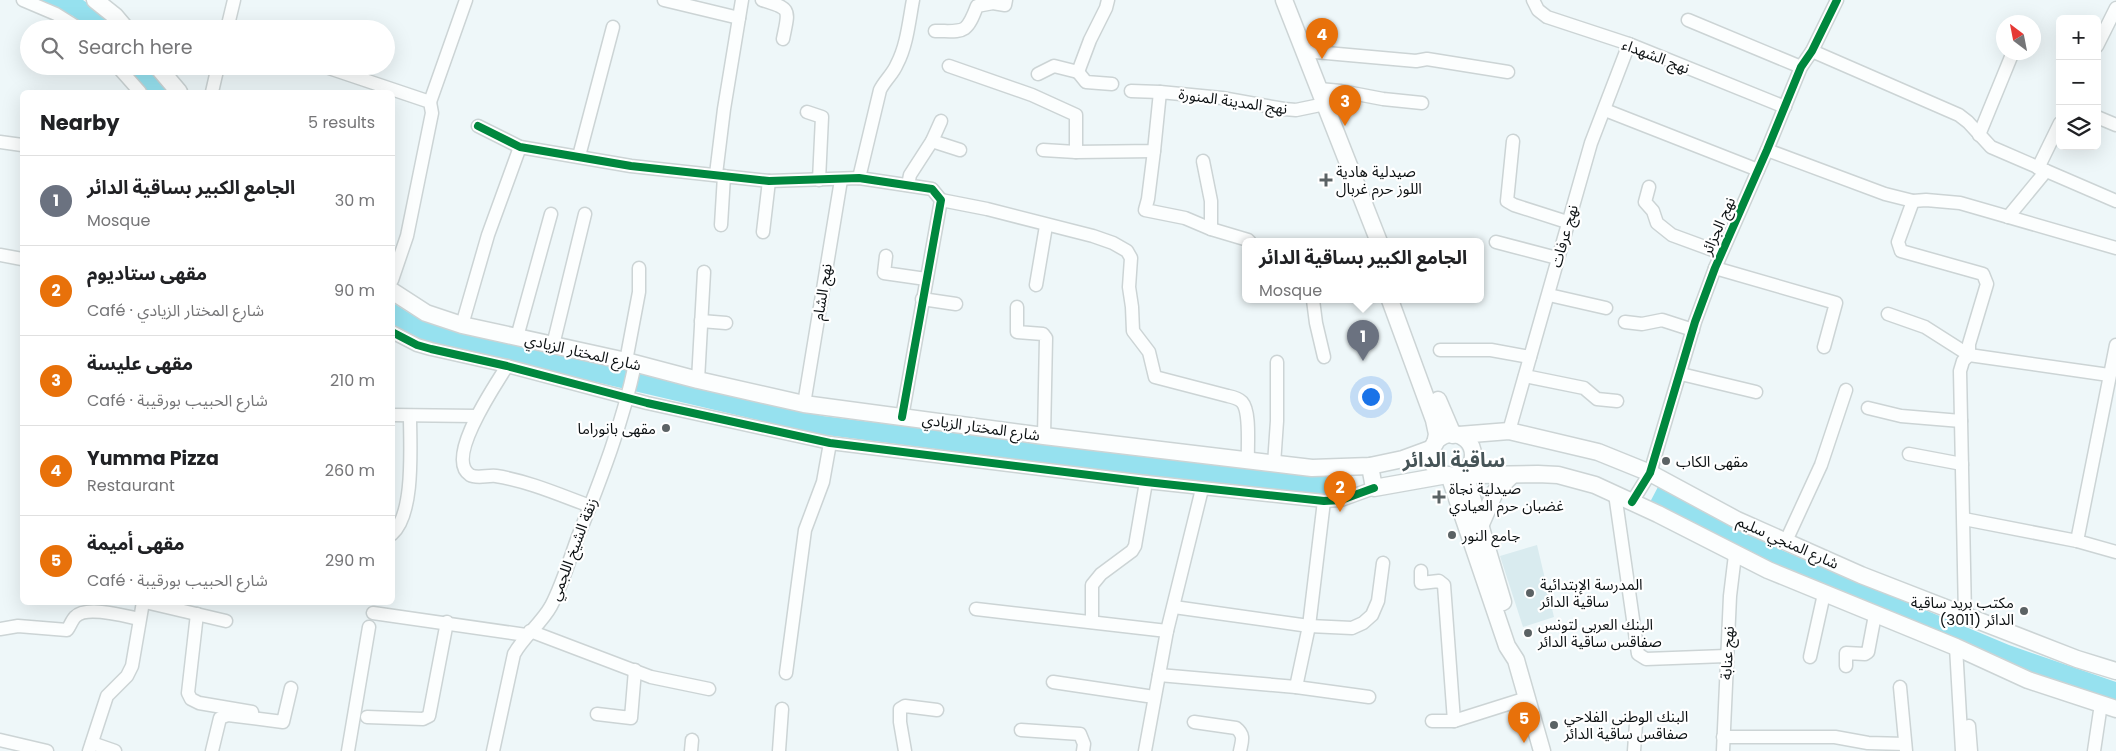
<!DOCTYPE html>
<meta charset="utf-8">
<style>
body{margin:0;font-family:Poppins,"Noto Sans Arabic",sans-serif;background:#f6f6f6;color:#202124}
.controls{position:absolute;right:15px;top:15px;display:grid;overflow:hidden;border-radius:8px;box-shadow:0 5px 20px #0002}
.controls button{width:45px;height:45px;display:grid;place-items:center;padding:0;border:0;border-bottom:1px solid #e0e0e0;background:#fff;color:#202124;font:25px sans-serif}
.compass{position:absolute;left:1996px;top:15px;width:45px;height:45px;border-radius:50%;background:#fff;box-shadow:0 5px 20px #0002;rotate:328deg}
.you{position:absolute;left:1370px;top:396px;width:18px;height:18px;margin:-12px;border:4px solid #fff;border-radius:50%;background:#1a73e8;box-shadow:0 0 0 8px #1a73e833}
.badge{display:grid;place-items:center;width:32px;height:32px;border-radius:50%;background:#111827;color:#fff;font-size:16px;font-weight:700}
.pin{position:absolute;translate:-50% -41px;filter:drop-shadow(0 1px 2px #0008)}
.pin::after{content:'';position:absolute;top:26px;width:18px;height:15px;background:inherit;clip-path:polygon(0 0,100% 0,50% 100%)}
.popup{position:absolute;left:1242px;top:238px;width:242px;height:65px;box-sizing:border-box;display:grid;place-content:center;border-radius:8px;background:#fff;filter:drop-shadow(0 1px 4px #0005);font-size:16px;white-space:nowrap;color:#757577}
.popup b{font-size:19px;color:#202124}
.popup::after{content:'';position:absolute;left:50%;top:100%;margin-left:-10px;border:10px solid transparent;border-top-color:#fff}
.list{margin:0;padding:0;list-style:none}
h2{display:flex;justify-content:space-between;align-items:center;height:65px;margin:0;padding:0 20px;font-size:21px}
h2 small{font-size:16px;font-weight:400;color:#757577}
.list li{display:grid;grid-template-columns:32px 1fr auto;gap:15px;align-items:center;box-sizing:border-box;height:90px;padding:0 20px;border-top:1px solid #e0e0e0}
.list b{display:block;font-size:19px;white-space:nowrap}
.list p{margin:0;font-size:16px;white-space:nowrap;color:#757577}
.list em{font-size:16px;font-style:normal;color:#757577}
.icon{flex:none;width:28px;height:28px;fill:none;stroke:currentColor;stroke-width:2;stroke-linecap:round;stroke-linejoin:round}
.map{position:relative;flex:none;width:2116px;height:751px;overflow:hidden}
.search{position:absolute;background:#fff;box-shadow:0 5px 20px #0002;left:20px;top:20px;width:375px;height:55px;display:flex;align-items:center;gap:12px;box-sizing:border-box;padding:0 18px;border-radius:28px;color:#757577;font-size:19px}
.panel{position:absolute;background:#fff;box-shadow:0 5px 20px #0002;left:20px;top:90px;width:375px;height:515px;border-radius:8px}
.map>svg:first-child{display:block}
.built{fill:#d9ebef}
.water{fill:#96e1ef}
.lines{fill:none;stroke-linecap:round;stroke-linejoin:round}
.minor-casing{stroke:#ccd4d5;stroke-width:15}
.major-casing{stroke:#ccd4d5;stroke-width:19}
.minor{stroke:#fcfefe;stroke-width:12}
.major{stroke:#fcfefe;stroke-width:16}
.cycleway-casing{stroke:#fff;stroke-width:11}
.cycleway{stroke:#00873e;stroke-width:8}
.poi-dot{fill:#5b6264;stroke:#fff;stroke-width:2}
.labels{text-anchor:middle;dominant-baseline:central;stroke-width:4.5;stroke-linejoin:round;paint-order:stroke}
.street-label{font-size:15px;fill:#0c1113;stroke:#fff}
.poi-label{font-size:15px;fill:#0c1113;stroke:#fff;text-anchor:start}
.district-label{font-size:20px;font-weight:bold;fill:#465457;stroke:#fff}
</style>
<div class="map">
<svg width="2116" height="751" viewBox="0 0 2116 751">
<rect width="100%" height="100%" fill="#eef7f9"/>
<path class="built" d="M1537 545 1554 617 1523 627 1500 556Z"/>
<g class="water">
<path d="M35 0H83L94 8 117 29H90L73 16Z"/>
<path d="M124 66H149L171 92H146Z"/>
<path d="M392 302 409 313 436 325 823 416 1308 476 1344 475 1348 494 1329 496 1148 476 818 434 433 344 415 338 393 325Z"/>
<path d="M1659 485 1772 546 2009 645 2116 682V703L2035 677 1765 564 1649 504Z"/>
</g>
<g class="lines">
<g class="minor-casing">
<g id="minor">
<path d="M23 0 56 14 80 29"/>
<path d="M664 0 739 18"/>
<path d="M762 0C792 9 789 9 783 39"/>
<path d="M1533 0 1538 10 1547 17 1629 44 1785 107"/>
<path d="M1688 20 1801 67"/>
<path d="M227 29 234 0"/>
<path d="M935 31C964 31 966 35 977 6L993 3 1005 5 1006 0"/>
<path d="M2097 46 2116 8"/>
<path d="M1304 51 1416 61 1427 59 1508 72"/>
<path d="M1812 51 1959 115 1968 122 1991 147 2116 201"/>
<path d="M117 66 140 92"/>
<path d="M323 66 430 102 432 113 407 236 392 280"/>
<path d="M949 66 1032 95 1076 115V152L1154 151 1160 92 1222 98 1284 109 1296 110 1325 104"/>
<path d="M1078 72 1086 82 1112 84"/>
<path d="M1038 74 1054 66 1078 72 1090 40 1106 8 1108 0"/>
<path d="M1319 89 1341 91 1383 99 1422 103"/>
<path d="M1131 91 1160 92"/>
<path d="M212 92 218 66"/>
<path d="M430 102 466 0"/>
<path d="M1605 110 1758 170"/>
<path d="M807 112 822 117 819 180"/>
<path d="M2097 117 2116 125"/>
<path d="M478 126 520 147 631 166 769 181 859 178 932 189 941 200 902 417"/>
<path d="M1979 135 2013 52"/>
<path d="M932 141 960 150"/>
<path d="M1513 141 1507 201 1514 205 1567 222"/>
<path d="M0 142 22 145"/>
<path d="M1043 150 1076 152"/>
<path d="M1767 150 1885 194 1913 201 1926 200 1960 203 2116 248"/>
<path d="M1154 151 1148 199 1145 210 1185 218 1211 229 1248 240 1250 242"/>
<path d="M579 156 613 27"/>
<path d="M1203 161 1211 201V229"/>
<path d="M2038 168 2060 123"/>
<path d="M716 174 724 109 742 0"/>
<path d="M859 178 880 90C885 80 893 74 897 64 907 45 909 21 913 0"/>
<path d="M908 185 910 175 932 141 941 121"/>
<path d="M1649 187 1645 202 1653 211 1657 223 1672 235 1721 253"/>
<path d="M941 200 987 209 1093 236 1113 243 1127 251 1131 258 1129 287 1132 307 1133 331 1149 352 1155 377 1228 396C1233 397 1238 398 1242 402 1251 412 1247 447 1248 461"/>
<path d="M1913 201 1898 242 1901 251 1983 274 1987 284 1969 344V355L1963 361 1960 371 1965 616"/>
<path d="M2008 217 2046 171"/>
<path d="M721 225 724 176"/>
<path d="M763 232 769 181"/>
<path d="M1496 242 1557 258"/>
<path d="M0 255 22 259"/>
<path d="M886 256 884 273 926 279"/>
<path d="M1715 268 1836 303 1824 347"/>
<path d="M1036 285 1046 226"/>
<path d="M1549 295 1606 308"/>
<path d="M922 299 956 304"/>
<path d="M1313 300 1316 323 1324 357"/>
<path d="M1017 307V332L1043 334 1046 338 1044 436"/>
<path d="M1888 314 1925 327 1969 355 2109 375"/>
<path d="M701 321 726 323"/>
<path d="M1625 322 1642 324 1662 320 1693 330"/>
<path d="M462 325 488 235 520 147"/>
<path d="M392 332 417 345 431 349 507 366 647 403 830 443 1146 482 1324 501 1341 500 1374 488"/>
<path d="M517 337 551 214"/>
<path d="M553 345 585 214"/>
<path d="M1440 350H1491L1530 357"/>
<path d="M626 361 639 292V268"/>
<path d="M507 366C497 383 444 458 470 475 477 479 488 475 496 476 528 481 560 495 590 506"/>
<path d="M1681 374 1756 392"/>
<path d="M1525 376 1584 388 1597 399 1617 401"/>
<path d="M698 380 704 272"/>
<path d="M804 404 841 180"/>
<path d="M1868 408 1901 416 1961 421"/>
<path d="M392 415 476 416"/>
<path d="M1509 431 1591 143 1629 44"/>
<path d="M1909 454 1962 464"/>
<path d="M1274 464 1277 421V362"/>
<path d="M1615 494 1638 654 1646 659 1726 656"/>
<path d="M1632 502 1650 473 1695 322 1715 268 1767 150 1801 67 1812 51 1837 0"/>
<path d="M1964 519 2077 541 2116 552"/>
<path d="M392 534C415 514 410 445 410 416"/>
<path d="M1786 541 1821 465 1846 390"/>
<path d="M2077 541 2116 345"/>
<path d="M1421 571V583L1439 581 1444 585 1454 721"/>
<path d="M145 602 226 621"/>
<path d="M1174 607 1309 626 1352 628 1363 623 1372 615 1378 601 1383 563"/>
<path d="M976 609 1167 631"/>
<path d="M373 613 526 635"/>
<path d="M197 614 188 693 191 699 199 703 252 712"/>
<path d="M1092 622V585L1101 574 1132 551 1135 546 1146 482"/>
<path d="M0 629 18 626 67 630C70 626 72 620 75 617 86 605 125 616 139 619"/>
<path d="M530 631 651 677 709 689"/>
<path d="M1956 647 1962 751"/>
<path d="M1810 657 1824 594"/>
<path d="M1846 666V653L1865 654 1868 652 1875 615"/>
<path d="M786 673 805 530 823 482 830 443"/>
<path d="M1159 675 1296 687 1369 697"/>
<path d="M1053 682 1154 697"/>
<path d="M1296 687 1309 626 1324 501"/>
<path d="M1900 687 1906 751"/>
<path d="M597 714 631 718 635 670"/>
<path d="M367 717 423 719 429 716 447 622"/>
<path d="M1432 721H1454L1527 698"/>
<path d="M1194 722 1236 728C1245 735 1242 741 1240 751"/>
<path d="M1969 726 1971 751"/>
<path d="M1021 730 1080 734 1084 744 1083 751"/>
<path d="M1723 737H1835L1868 743 1905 744"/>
<path d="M0 740 47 751"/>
<path d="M92 743 115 751"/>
<path d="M89 751 107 696 127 676 132 666 143 602"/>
<path d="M212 751 220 718 228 715 283 722 291 688"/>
<path d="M348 751 369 627"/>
<path d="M493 751 514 654C524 636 541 624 551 606 563 583 570 558 579 534 601 479 623 422 635 364"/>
<path d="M691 751 692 740"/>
<path d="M779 751 782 709"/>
<path d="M905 751 900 722V709L905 706 937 710"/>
<path d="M1145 751 1167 631 1202 489"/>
<path d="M1634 751 1636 724"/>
<path d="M1723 751 1730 596 1735 555"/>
<path d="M2094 751 2101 704"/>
</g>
</g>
<g class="major-casing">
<g id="major">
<path d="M95 0 115 16 126 29"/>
<path d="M1284 0 1379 242"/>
<path d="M157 66 179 92"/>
<path d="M392 291 426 313 462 325 626 361 698 380 804 404 1044 436 1312 468 1370 466 1403 459 1433 448"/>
<path d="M1390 300 1434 420 1437 434 1435 444"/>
<path d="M1438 400 1453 435"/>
<circle cx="1452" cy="455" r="21"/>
<path d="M1459 435 1509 431 1598 452 1650 473 1737 520 1861 575 2077 659 2116 671"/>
<path d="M1370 466 1374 488 1447 475"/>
<path d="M1468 469 1477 475 1538 474 1558 475 1595 485 1658 514 1768 570 1956 647 2028 680 2116 709"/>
<path d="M1467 470 1468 484 1503 602"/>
<path d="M1449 475 1507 646 1516 660 1542 751"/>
<path d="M1481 524 1495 492 1512 475"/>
</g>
</g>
<use href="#minor" class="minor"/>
<use href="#major" class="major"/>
<g class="cycleway-casing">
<g id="cycleway">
<path d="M478 126 520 147 631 166 769 181 859 178 932 189 941 200 902 417"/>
<path d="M392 332 417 345 431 349 507 366 647 403 830 443 1146 482 1324 501 1341 500 1374 488"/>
<path d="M1632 502 1650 473 1695 322 1715 268 1767 150 1801 67 1812 51 1837 0"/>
</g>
</g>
<use href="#cycleway" class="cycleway"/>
</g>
<g class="poi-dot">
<path d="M1323.5 172.5h5v5h5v5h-5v5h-5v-5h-5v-5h5z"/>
<circle cx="666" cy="428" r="5"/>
<circle cx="1666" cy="461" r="5"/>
<path d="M1436.5 489.5h5v5h5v5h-5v5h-5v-5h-5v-5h5z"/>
<circle cx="1452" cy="535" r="5"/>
<circle cx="1530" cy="593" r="5"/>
<circle cx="2024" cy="611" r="5"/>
<circle cx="1528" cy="633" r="5"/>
<circle cx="1554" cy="725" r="5"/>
</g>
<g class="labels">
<g class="street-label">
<text transform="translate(1656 56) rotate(21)">نهج الشهداء</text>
<text transform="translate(1233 101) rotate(8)">نهج المدينة المنورة</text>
<text transform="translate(1718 226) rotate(-66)">نهج الجزائر</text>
<text transform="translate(1564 236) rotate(-74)">نهج عرفات</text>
<text transform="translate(822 292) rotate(-81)">نهج الشام</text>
<text transform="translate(583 352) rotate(13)">شارع المختار الزيادي</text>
<text transform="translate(981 427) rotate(8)">شارع المختار الزيادي</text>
<text transform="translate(1788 542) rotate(24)">شارع المنجي سليم</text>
<text transform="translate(573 549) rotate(-69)">زنقة الشيخ اللجمي</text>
<text transform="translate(1727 653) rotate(-87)">نهج عنابة</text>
</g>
<g class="poi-label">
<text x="1336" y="171">صيدلية هادية<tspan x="1336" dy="17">اللوز حرم غربال</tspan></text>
<text x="656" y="428" text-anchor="end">مقهى بانوراما</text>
<text x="1676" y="461">مقهى الكاب</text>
<text x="1449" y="488">صيدلية نجاة<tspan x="1449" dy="17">غضبان حرم العيادي</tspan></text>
<text x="1462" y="535">جامع النور</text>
<text x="1540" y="584">المدرسة الإبتدائية<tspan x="1540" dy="17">ساقية الدائر</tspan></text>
<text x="2014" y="602" text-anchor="end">مكتب بريد ساقية<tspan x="2014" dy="17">الدائر (3011)</tspan></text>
<text x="1538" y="624">البنك العربي لتونس<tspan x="1538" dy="17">صفاقس ساقية الدائر</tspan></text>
<text x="1564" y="716">البنك الوطني الفلاحي<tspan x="1564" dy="17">صفاقس ساقية الدائر</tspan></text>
</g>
<g class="district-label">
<text x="1454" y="460">ساقية الدائر</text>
</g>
</g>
</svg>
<div class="controls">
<button>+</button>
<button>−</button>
<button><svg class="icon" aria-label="layers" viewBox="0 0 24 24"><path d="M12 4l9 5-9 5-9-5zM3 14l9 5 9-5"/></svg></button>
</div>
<svg class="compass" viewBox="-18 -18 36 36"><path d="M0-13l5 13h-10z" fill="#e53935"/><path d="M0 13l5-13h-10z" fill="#757577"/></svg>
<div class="you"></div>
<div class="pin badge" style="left:1363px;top:361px;background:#6b7280">1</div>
<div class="popup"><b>الجامع الكبير بساقية الدائر</b>Mosque</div>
<div class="pin badge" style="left:1340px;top:512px;background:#e8710a">2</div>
<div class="pin badge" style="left:1345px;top:126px;background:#e8710a">3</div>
<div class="pin badge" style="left:1322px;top:59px;background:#e8710a">4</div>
<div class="pin badge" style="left:1524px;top:743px;background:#e8710a">5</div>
<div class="search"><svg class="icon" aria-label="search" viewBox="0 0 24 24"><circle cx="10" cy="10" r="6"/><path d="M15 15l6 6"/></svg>Search here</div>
<section class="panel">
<h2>Nearby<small>5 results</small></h2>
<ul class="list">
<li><span class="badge" style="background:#6b7280">1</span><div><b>الجامع الكبير بساقية الدائر</b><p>Mosque</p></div><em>30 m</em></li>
<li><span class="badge" style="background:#e8710a">2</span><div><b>مقهى ستاديوم</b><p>Café · شارع المختار الزيادي</p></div><em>90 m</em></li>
<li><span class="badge" style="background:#e8710a">3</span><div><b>مقهى عليسة</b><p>Café · شارع الحبيب بورقيبة</p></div><em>210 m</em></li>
<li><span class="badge" style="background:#e8710a">4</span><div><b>Yumma Pizza</b><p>Restaurant</p></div><em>260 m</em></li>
<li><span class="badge" style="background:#e8710a">5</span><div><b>مقهى أميمة</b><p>Café · شارع الحبيب بورقيبة</p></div><em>290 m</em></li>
</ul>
</section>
</div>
